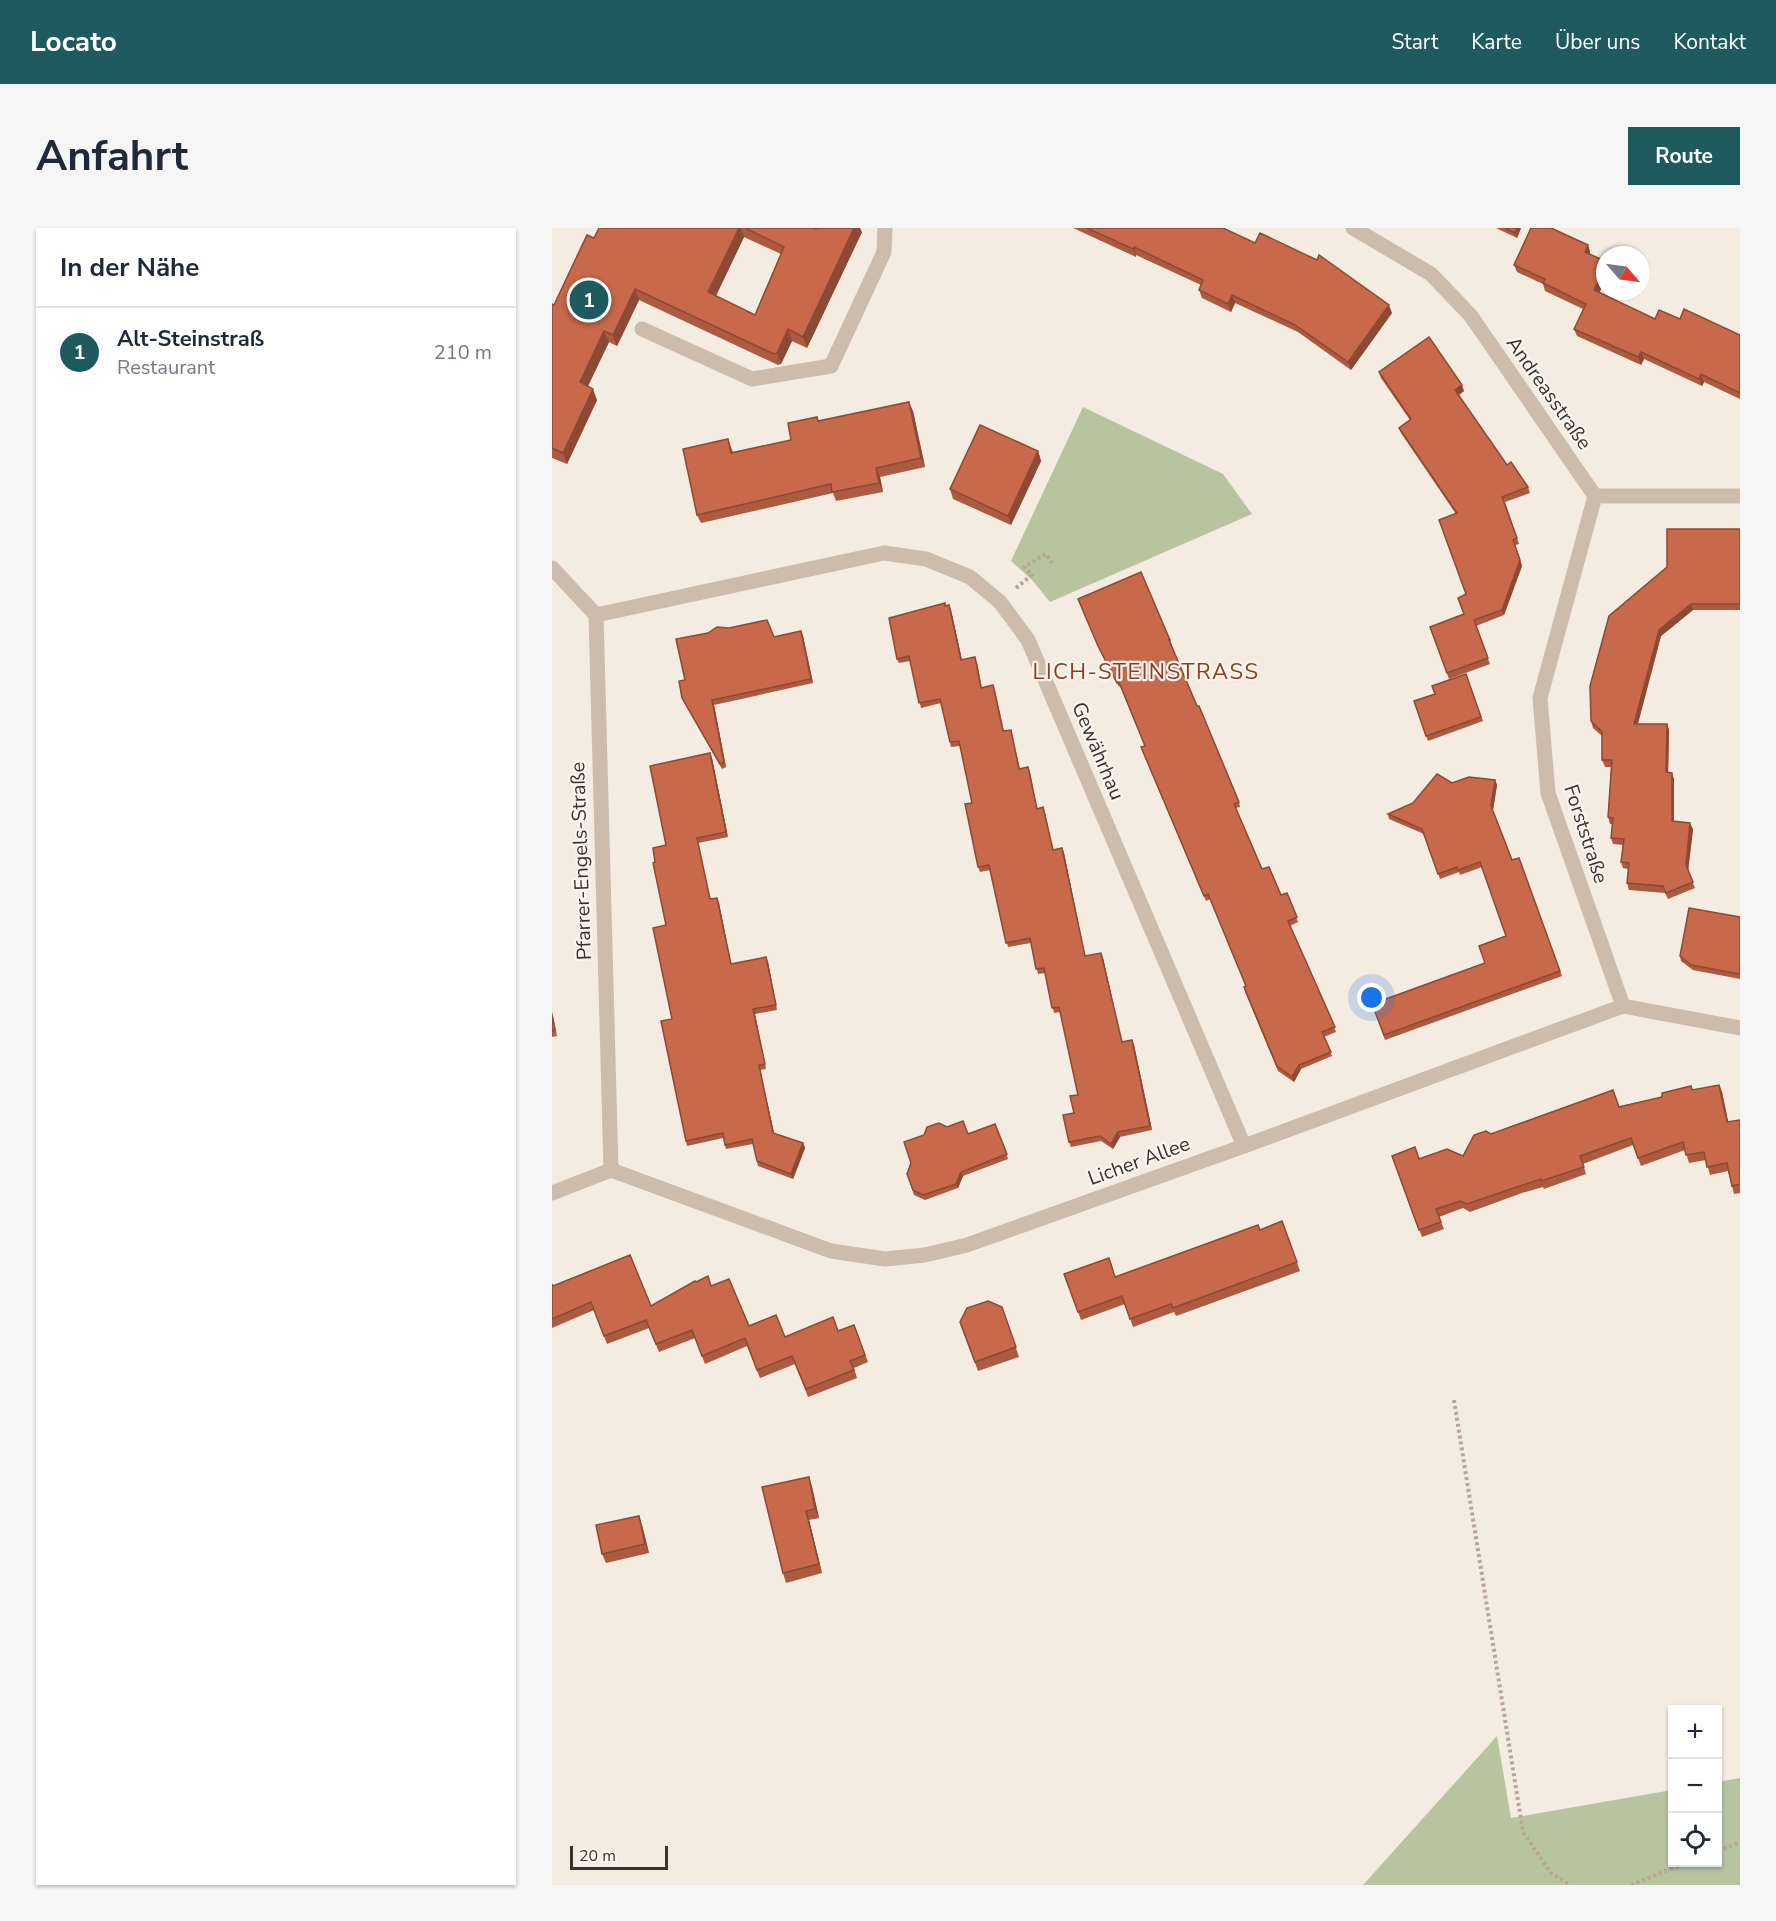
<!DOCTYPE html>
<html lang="de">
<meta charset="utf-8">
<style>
body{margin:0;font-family:"Nunito Sans",sans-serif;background:#f6f6f7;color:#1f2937}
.controls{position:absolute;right:18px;bottom:18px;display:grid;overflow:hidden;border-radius:0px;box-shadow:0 2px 4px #0004}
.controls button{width:54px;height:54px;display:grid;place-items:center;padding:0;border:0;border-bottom:2px solid #e0e1e3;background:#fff;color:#1f2937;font:30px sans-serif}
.compass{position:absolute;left:1044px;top:18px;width:54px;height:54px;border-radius:50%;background:#fff;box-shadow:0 2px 4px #0004;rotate:118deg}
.scale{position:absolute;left:18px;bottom:15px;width:98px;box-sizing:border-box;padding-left:6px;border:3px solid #3b302b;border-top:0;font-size:16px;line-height:21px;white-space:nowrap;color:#3b302b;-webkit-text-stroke:4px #fbf5ee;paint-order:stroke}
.you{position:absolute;left:820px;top:770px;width:21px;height:21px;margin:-15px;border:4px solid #fff;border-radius:50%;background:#1a73e8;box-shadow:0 0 0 9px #1a73e833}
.badge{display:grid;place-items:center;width:39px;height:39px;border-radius:50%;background:#1f5a5e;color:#fff;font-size:20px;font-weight:700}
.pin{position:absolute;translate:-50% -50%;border:3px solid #fff;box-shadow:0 2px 6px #0006}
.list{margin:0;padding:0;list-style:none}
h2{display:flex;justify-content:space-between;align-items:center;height:78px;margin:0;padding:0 24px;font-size:26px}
h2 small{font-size:20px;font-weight:400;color:#747a83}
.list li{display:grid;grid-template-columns:39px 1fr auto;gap:18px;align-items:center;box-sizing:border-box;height:90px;padding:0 24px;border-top:2px solid #e0e1e3}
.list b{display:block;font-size:22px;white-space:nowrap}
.list p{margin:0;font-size:20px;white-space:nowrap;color:#747a83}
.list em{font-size:20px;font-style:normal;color:#747a83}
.icon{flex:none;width:33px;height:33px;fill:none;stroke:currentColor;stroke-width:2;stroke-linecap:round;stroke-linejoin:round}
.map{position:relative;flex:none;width:1188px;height:1657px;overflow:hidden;border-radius:0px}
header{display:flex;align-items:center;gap:36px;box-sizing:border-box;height:84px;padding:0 30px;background:#1f5a5e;color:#fff}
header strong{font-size:28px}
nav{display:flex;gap:33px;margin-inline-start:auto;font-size:21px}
.intro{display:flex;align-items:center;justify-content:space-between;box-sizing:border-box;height:144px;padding:0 36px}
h1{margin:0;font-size:42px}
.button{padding:15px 27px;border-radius:0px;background:#1f5a5e;color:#fff;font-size:21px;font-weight:700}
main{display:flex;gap:36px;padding:0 36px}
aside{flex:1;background:#fff;border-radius:0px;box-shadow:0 2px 4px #0004}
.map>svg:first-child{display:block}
.green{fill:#b8c4a0}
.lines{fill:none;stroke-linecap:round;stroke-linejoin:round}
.path{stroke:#b9a596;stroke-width:4;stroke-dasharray:3 3;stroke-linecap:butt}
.lane{stroke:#cdbbac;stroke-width:15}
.street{stroke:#cdbbac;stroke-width:15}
.wall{fill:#ac5a40;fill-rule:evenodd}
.shaded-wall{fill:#8c4a34}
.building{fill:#c8694b;stroke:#8c4a34;stroke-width:1.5}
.labels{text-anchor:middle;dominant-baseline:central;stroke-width:4.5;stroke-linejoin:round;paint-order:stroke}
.street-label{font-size:20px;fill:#3b302b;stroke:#fbf5ee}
.quarter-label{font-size:22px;letter-spacing:1.5px;fill:#8c3b22;stroke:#fbf5ee}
</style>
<header>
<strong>Locato</strong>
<nav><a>Start</a><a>Karte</a><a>Über uns</a><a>Kontakt</a></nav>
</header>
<div class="intro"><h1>Anfahrt</h1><a class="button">Route</a></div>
<main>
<aside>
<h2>In der Nähe<small></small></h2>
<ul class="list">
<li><span class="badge">1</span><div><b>Alt-Steinstraß</b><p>Restaurant</p></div><em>210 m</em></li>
</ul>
</aside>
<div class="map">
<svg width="1188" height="1657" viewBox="0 0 1188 1657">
<rect width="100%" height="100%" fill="#f4ebe1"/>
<g class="green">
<path d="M531 179 671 246 700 286 498 374 480 352 459 333Z"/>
<path d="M945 1508 959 1590 1120 1562V1634H1166V1554L1188 1550V1657H811Z"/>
</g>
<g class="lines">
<g class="path">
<path d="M464 360 480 347 472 339 494 326 500 335"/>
<path d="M902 1172 971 1604 999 1645 1018 1657"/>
<path d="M1166 1623 1188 1614"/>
<path d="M1079 1657 1136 1634"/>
</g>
<path class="lane" d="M90 101 200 151 279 138 332 24 333 0"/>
<g class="street">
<path d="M801 0 879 46 919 88 1043 268"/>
<path d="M1043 268 988 470 996 565 1071 778"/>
<path d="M1043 268H1188"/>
<path d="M0 340 44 387 59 942"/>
<path d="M44 387 332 325 374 331 418 349 448 374 476 412 692 918"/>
<path d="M0 965 59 942 279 1023 333 1031 373 1027 415 1017 692 918 1071 778 1188 800"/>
</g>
</g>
<g class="wall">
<path d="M47 0H261L264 1 310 4 255 120 240 113 229 136 226 137 87 72 65 118 57 114 36 158 45 172 15 236 0 230V76L2 77 42 10ZM192 9 229 26 203 87 164 68Z"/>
<path d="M521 0H671L840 85 799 142 746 104 683 75 679 84 650 70 647 62 649 57 584 27V29Z"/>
<path d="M944 0H969L965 10Z"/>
<path d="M1036 17 1038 24V26L1053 52 1047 65 1103 91H1128L1188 107V171L1152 154 1150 158 1092 131 1089 137 1025 108 1022 101 1031 81 993 63 991 56 965 44 962 37Z"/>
<path d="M827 144 912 163 907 167 955 237 976 259 978 265 953 274 967 316 963 317 970 338 952 387 924 398 938 436 897 451 878 399 912 386 914 366 904 286 849 205 847 200 858 192 829 150Z"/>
<path d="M361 183 373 239 328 249 331 264 284 273 281 265 149 295 145 287 176 211 181 224 239 212 267 193Z"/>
<path d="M486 223 489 233 459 297 401 271 398 261Z"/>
<path d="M1188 301V382H1141L1109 408 1086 496H1115L1117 502 1116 545 1122 551V594L1141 601 1136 643 1143 660 1116 671 1113 665 1077 662 1075 655 1076 641 1071 640 1069 634 1071 617 1061 616 1059 610 1060 596H1058L1056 589 1059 539H1053L1050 532V508L1041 500 1039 493Z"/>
<path d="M526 371 618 412 620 417H619L687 574 688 579 684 580 710 641 729 667 735 665 746 694 738 698 784 804 772 809 780 828 749 841 742 854 726 843 693 764 694 758 658 671 654 673 589 519 593 518 568 458 567 459 548 423Z"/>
<path d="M393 378 399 382 410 432 425 434 430 460 443 462 452 503 459 502 468 541 476 539 485 580 493 584 501 622 510 620 512 625 533 728 551 730 570 814 582 817 600 902 568 909 561 921 549 913 519 919 517 914 526 867 508 784 502 785 493 745 486 746 479 715 456 719 438 642 428 644 426 639 420 575 408 518 399 519 389 475 369 480 358 433 347 435 345 431Z"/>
<path d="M251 408 261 455 162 477 174 539 170 541 132 474 130 470 133 452 222 409Z"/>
<path d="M914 446 931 493 876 513 862 473 883 466Z"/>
<path d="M160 530 176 609 146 615 158 671 165 670 167 675 179 736 216 734 225 782 203 786 214 841 208 842 222 905 251 915 253 920 241 951 206 938 201 916 174 921 171 910 135 918 134 913 120 791 114 697 103 634 114 617Z"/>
<path d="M943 552 945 557 941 582 960 632 967 630 1010 748 833 812 820 776 933 735 954 708 930 639 908 647 907 644 888 651 872 606 837 591 836 586 861 575 900 555Z"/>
<path d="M1188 689V751L1141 742 1129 733 1128 728Z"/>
<path d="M0 783 5 808 0 809Z"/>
<path d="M1167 857 1170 864 1176 894 1188 892V965L1182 966 1180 958 1176 943 1158 947 1154 932 1137 935 1133 922 1089 938 1081 917 1031 936 1034 946 992 961 991 959 970 965 918 984 911 980 887 989 892 1001 870 1009 840 928 867 931 911 928 939 906 1110 869 1139 858 1141 862Z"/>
<path d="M443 896 456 931 411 948 406 960 373 972 362 967 355 946 372 907 395 899 416 906Z"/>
<path d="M730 993 748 1043 624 1088 622 1084 581 1099 573 1076 529 1092 512 1046 563 1049 708 1002Z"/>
<path d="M144 1054 159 1058 197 1098 233 1109 286 1103 302 1097 316 1134 302 1140 305 1150 256 1169 243 1136 208 1150 195 1118 153 1136 143 1110 107 1124 97 1100 55 1116 42 1082 0 1100V1056L1 1058 99 1078Z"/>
<path d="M450 1079 467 1129 426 1143 408 1094Z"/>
<path d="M257 1249 260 1259 267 1290 257 1292 270 1345 234 1355 231 1345Z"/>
<path d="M90 1297 97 1325 54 1335 50 1326Z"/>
</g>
<g class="shaded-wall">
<path d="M187 0H189L192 9 160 76 156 64Z"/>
<path d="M302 0H308L310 4 255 120 251 109Z"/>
<path d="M965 0H969L965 10 963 5Z"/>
<path d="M1036 17 1038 24 1035 31 1033 24Z"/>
<path d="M582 19 584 27V29L581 21Z"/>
<path d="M1053 39V52L1045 70 1042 62Z"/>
<path d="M83 61 87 72 65 118 61 107Z"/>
<path d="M680 67 683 75 679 84 676 76Z"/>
<path d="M837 77 840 85 799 142 796 134Z"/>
<path d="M236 101 240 113 229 136 225 125Z"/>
<path d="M52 103 57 114 32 166 28 154Z"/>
<path d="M1089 124 1092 131 1089 137 1086 129Z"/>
<path d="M1149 146 1152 154 1150 158 1147 151Z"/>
<path d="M910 157 912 163 905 168 903 162Z"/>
<path d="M41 161 45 172 15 236 11 225Z"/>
<path d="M357 174 361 183 373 239 369 230Z"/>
<path d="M486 223 489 233 459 297 456 288Z"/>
<path d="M324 240 328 249 331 264 327 255Z"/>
<path d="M968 332 970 338 952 387 950 382Z"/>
<path d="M1139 376 1141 382 1109 408 1084 502 1082 496 1107 402Z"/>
<path d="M397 377 399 382 411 437 409 432Z"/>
<path d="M249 403 251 408 261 455 259 451Z"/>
<path d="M160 472 162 477 174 539 172 534Z"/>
<path d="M1115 496 1117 502 1116 551 1114 544Z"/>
<path d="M158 525 160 530 176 609 174 604Z"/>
<path d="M476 539 478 544 486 585 485 581Z"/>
<path d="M1120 545 1122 551V600L1120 593Z"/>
<path d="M943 552 945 557 941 582 939 578Z"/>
<path d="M1138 595 1141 601 1136 643 1134 637Z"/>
<path d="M510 620 512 625 534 733 533 728Z"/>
<path d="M165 670 167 675 180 741 179 736Z"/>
<path d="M549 725 551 730 571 819 570 814Z"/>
<path d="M214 729 216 734 225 782 224 777Z"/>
<path d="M201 781 203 786 214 841 213 836Z"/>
<path d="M580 812 582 817 600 902 598 898Z"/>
<path d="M207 837 208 842 223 909 221 905Z"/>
<path d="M747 837 749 841 742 854 740 849Z"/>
<path d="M1167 857 1170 864 1178 902 1175 894Z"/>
<path d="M566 904 568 909 561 921 559 916Z"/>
<path d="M251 915 253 920 241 951 239 946Z"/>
<path d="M409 944 411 948 406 960 404 956Z"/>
<path d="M257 1249 260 1259 267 1290 263 1281Z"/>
<path d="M254 1283 257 1292 270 1345 267 1336Z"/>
<path d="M87 1288 90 1297 97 1325 93 1316Z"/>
</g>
<g class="building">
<path d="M47 0H187L156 64 203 87 232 19 193 0H261L264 1V0H302L251 109 236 101 225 125 222 126 83 61 61 107 52 103 28 154 41 161 11 225 0 220V76L2 77 35 7 42 10Z"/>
<path d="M535 0H671L703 15 708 5 765 32 767 27 837 77 796 134 743 97 680 67 676 76 647 62 651 52 582 19 581 21Z"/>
<path d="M953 0H965L963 5Z"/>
<path d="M979 0H999L1036 17 1033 24 1053 33V39L1042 62 1103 91 1107 82 1128 91 1132 81 1188 107V165L1149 146 1147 151 1089 124 1086 129 1022 101 1034 76 991 55 993 51 962 37Z"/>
<path d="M877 109 910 157 903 162 955 237 959 234 976 259 950 269 965 310 961 312 968 332 950 382 922 392 936 430 895 445 878 399 912 386 906 370 914 366 887 292 905 285 847 200 859 191 827 144Z"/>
<path d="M357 174 369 230 324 240 327 255 280 264 279 256 145 287 131 221 176 211 179 225 239 212 236 195 265 189 266 193Z"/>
<path d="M428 197 486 223 456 288 398 261Z"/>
<path d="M1115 301H1188V376H1139L1107 402 1082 496H1115L1114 544 1120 545V593L1138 595 1134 637 1141 654 1114 665 1111 658 1075 655 1077 635 1069 634 1072 611 1059 610 1061 590 1056 589 1060 532H1050V504L1039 493 1038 458 1057 388 1115 339Z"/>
<path d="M589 344 618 412H617L645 478H647L687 574 682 576 710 641 717 639 729 667 735 665 745 689 736 693 783 799 770 804 779 824 747 837 740 849 725 838 692 759 694 758 656 666 652 668 589 519 593 518 567 454 565 455 546 418 526 371Z"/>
<path d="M393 375V378L397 377 409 432 423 429 429 460 441 457 451 503 459 502 467 541 476 539 485 581 491 579 501 622 510 620 533 728 549 725 570 814 580 812 598 898 566 904 559 916 548 908 517 914 511 887 522 885 518 868 526 867 507 779 500 780 492 740 484 741 478 710 454 715 437 637 426 639 413 576 420 575 407 513 398 514 388 471 367 475 357 428 345 431 337 390Z"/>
<path d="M215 392 222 409 249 403 259 451 160 472 172 534 168 536 130 470 127 453 133 452 124 411 156 405 165 399 177 400Z"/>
<path d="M914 446 929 489 874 508 862 473 883 466 880 458Z"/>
<path d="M158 525 174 604 145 610 158 671 165 670 179 736 214 729 224 777 201 781 213 836 207 837 221 905 251 915 239 946 205 933 200 911 173 917 171 905 134 913 109 793 120 791 101 700 114 697 101 635 103 634 101 620 114 617 98 538Z"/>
<path d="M885 546 900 555 917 549 943 552 939 578 960 632 967 630 1008 743 832 807 820 776 933 735 927 718 954 708 928 634 906 642 905 639 886 646 870 601 836 586 861 575Z"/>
<path d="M1137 680 1188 689V746L1139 737 1128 728Z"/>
<path d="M0 787 3 802 0 803Z"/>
<path d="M1167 857 1175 894 1188 892V956L1180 958 1175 935 1155 939 1152 924 1134 927 1131 914 1086 930 1079 910 1028 928 1032 939 989 953V951L968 958 915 976 908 973 884 981 889 994 867 1002 840 928 863 919 867 931 895 921 911 928 922 907 934 903 939 906 1061 862 1067 879 1110 869V865L1139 858 1140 862Z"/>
<path d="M411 893 416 906 443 896 455 926 409 944 404 956 371 967 361 962 355 946 359 935 352 914 372 907 375 899 387 895 395 899Z"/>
<path d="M730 993 745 1034 621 1080 619 1076 578 1091 570 1068 526 1084 512 1046 557 1030 563 1049 706 997 708 1002Z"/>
<path d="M78 1027 99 1078 143 1053 144 1054 156 1048 159 1058 177 1051 197 1098 224 1087 233 1109 281 1089 286 1103 302 1097 313 1127 298 1133 302 1142 254 1161 240 1128 205 1142 193 1110 150 1128 140 1102 104 1116 94 1092 52 1108 39 1074 0 1091V1056L1 1058Z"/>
<path d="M436 1073 450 1079 464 1119 423 1134 408 1094 415 1080Z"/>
<path d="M257 1249 263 1281 254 1283 267 1336 231 1345 210 1259Z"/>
<path d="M87 1288 93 1316 50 1326 44 1297Z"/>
</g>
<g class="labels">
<g class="street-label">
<text transform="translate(997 165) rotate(55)">Andreasstraße</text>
<text transform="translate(546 523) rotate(67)">Gewährhau</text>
<text transform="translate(1034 606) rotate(72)">Forststraße</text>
<text transform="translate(29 633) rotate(-92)">Pfarrer-Engels-Straße</text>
<text transform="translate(587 933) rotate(-20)">Licher Allee</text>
</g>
<g class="quarter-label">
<text x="594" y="444">LICH-STEINSTRASS</text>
</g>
</g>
</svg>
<div class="controls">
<button>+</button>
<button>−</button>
<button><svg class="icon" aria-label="locate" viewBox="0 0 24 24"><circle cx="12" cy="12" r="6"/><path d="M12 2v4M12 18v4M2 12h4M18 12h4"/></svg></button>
</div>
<svg class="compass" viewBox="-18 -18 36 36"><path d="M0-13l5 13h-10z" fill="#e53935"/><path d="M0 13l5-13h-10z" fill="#747a83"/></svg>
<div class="scale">20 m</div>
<div class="you"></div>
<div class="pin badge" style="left:37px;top:72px">1</div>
</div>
</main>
